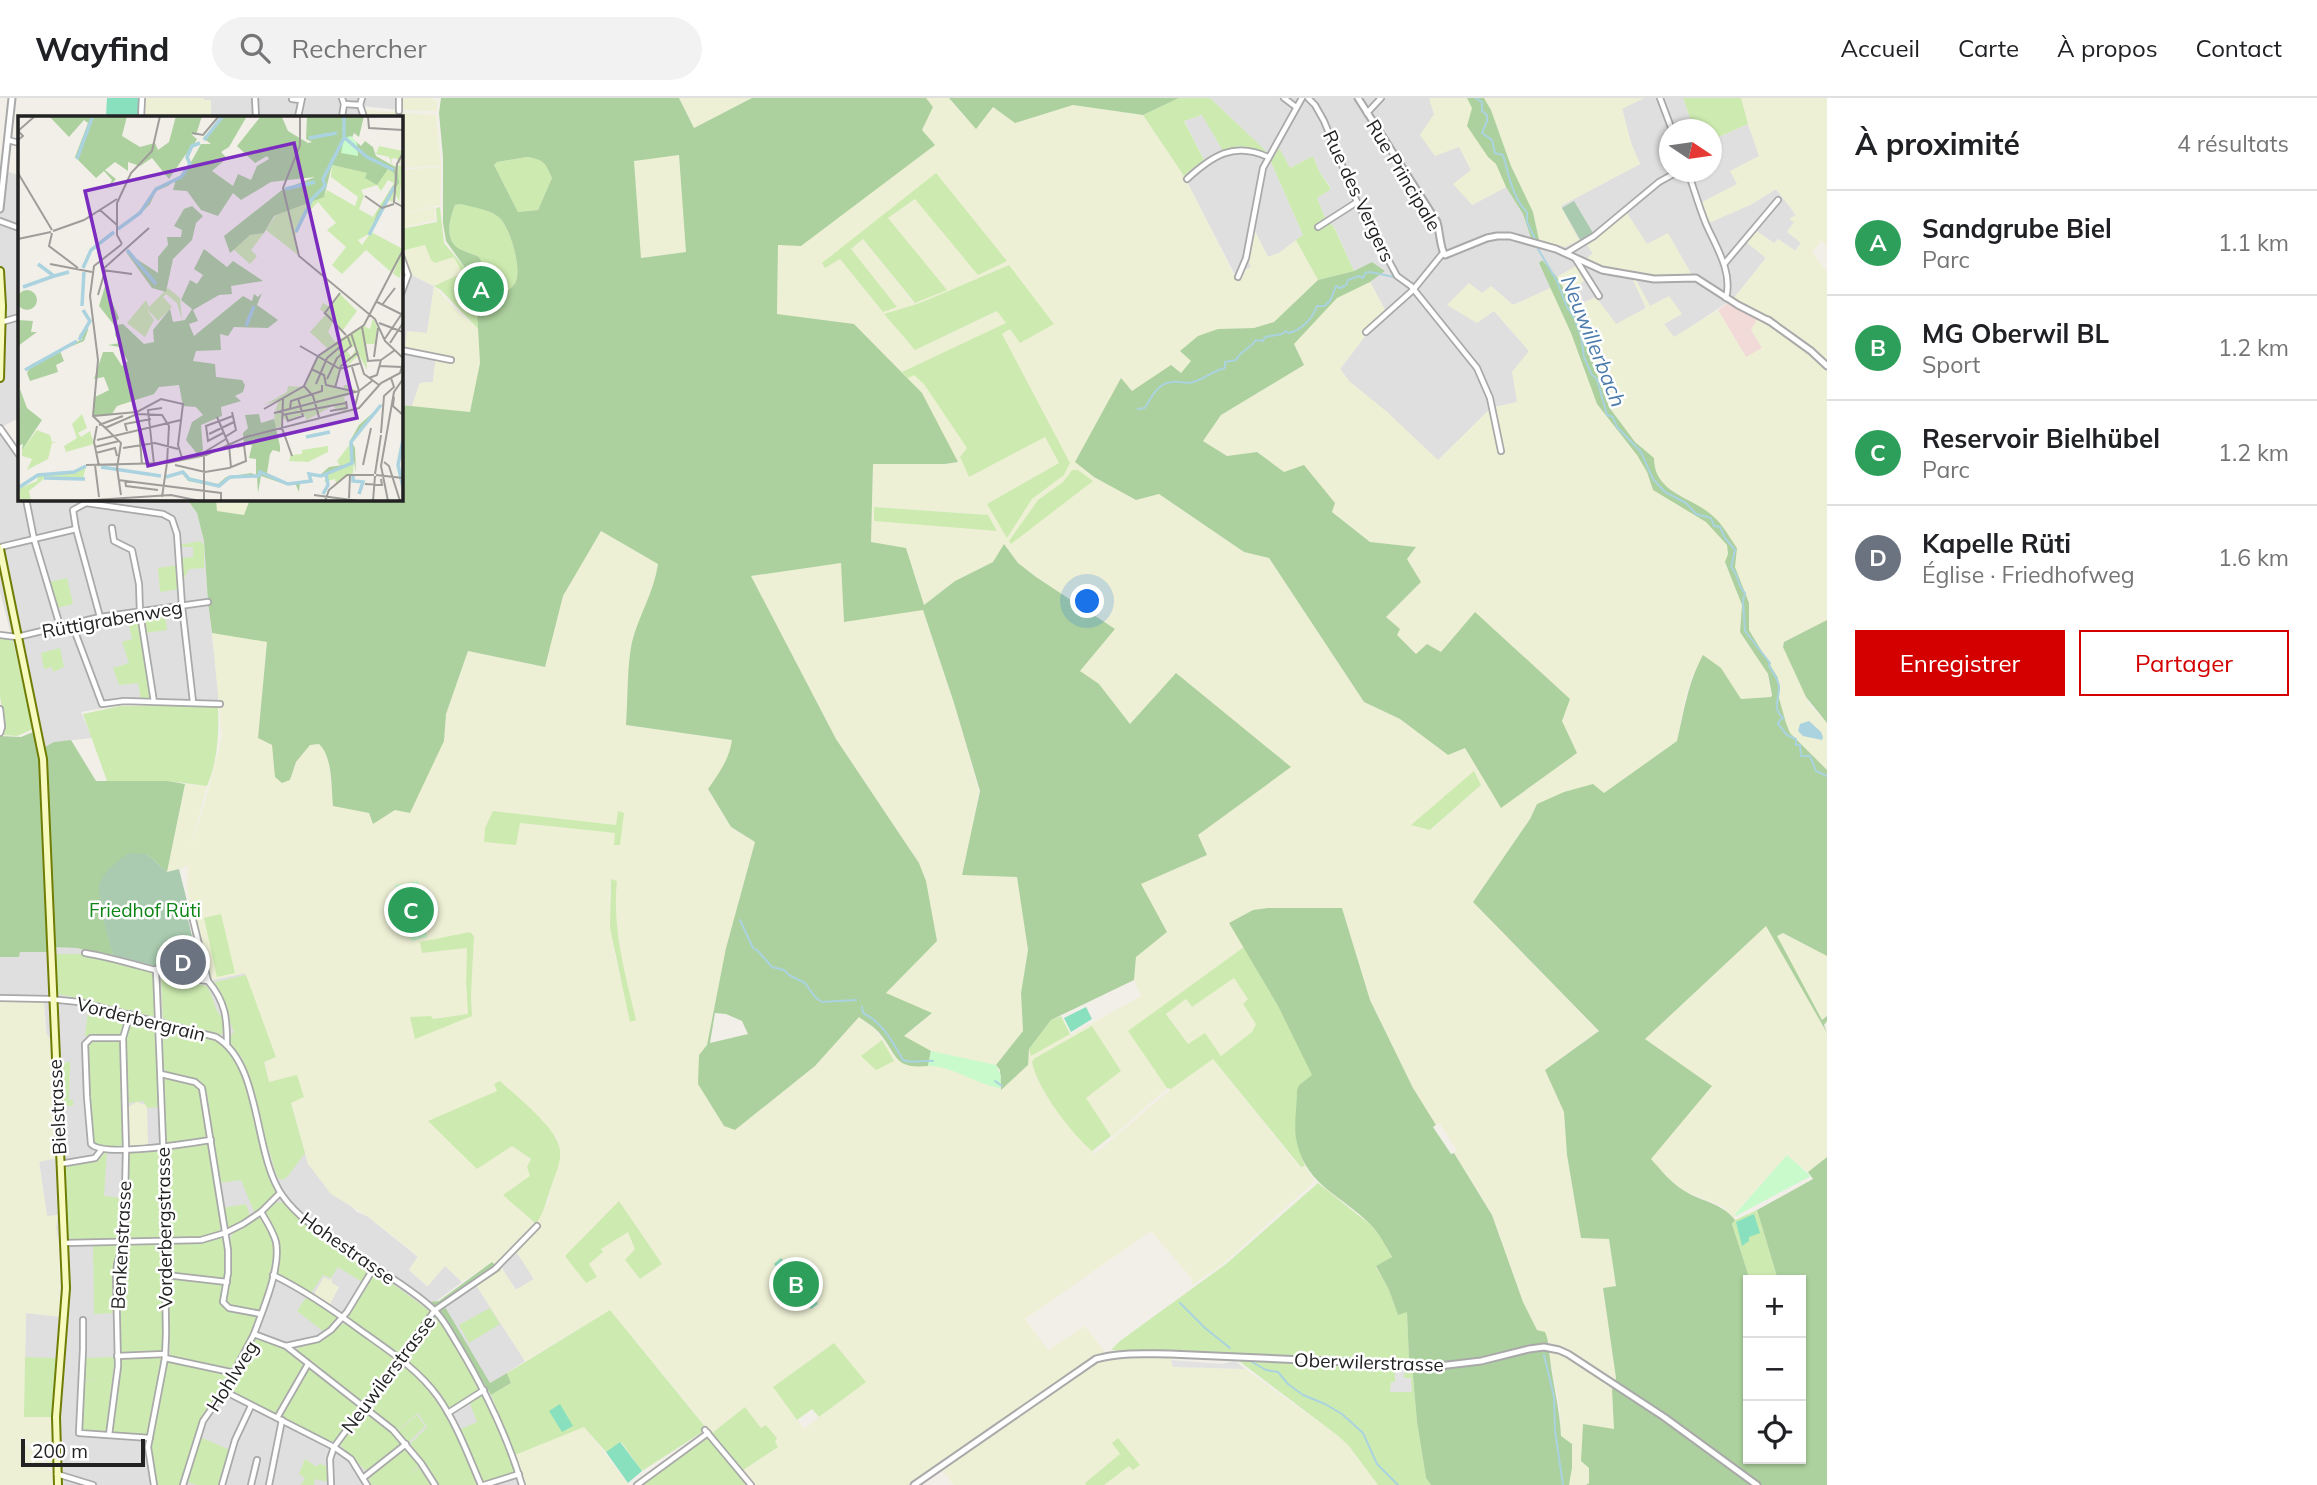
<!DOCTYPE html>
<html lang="fr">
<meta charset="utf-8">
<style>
body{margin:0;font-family:Mulish,sans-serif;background:#f2f2f2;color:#202124}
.controls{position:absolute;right:21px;bottom:21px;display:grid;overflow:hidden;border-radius:0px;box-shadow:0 2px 5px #0004}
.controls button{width:63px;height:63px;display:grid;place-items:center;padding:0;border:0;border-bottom:2px solid #e0e0e0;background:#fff;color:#202124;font:35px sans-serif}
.compass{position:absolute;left:1659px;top:21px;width:63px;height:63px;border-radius:50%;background:#fff;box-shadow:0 2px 5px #0004;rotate:103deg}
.scale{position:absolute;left:21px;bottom:18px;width:124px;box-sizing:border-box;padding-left:7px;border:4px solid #222;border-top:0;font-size:19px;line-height:24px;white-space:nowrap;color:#222;-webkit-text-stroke:5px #fff;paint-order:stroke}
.you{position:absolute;left:1088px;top:504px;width:24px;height:24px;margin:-18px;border:5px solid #fff;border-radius:50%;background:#1a73e8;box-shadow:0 0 0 10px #1a73e833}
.badge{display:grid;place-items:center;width:46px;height:46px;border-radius:50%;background:#d40000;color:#fff;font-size:23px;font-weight:700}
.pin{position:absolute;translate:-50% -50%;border:4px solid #fff;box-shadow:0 2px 7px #0006}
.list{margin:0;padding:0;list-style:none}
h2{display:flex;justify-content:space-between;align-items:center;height:91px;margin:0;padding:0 28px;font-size:30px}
h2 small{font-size:23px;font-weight:400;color:#757577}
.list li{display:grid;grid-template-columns:46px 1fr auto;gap:21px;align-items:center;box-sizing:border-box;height:105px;padding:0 28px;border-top:2px solid #e0e0e0}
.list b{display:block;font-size:26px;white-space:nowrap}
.list p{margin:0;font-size:23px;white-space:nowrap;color:#757577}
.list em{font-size:23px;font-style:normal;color:#757577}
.actions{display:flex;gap:14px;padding:21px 28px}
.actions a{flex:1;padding:16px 0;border:2px solid #d40000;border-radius:0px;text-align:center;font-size:24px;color:#d40000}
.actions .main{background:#d40000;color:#fff}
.icon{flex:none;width:38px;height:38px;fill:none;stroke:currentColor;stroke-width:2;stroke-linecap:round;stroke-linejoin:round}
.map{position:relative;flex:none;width:1827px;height:1387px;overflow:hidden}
header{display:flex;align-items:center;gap:42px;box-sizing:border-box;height:98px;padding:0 35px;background:#fff;border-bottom:2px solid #e0e0e0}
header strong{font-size:33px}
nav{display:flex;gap:38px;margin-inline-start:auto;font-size:24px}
.search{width:490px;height:63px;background:#f2f2f2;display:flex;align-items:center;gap:18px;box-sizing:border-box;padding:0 24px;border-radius:38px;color:#757577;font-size:26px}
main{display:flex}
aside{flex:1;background:#fff}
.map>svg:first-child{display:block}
.residential{fill:#e0dfdf}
.commercial{fill:#f2dad9}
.farmland{fill:#eef0d5;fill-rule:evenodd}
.grass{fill:#cdebb0;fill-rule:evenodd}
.forest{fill:#add19e;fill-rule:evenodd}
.cemetery{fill:#aacbaf}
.park{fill:#c8facc}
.pitch{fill:#88e0be}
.parking{fill:#e2e2e2}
.water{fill:#aad3df}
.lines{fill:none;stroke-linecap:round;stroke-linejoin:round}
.stream{stroke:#aad3df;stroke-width:2}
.minor-casing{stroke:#a9a9a9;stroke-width:8}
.tertiary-casing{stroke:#a9a9a9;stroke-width:9}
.secondary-casing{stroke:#707d05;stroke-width:10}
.minor{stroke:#fff;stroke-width:4.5}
.tertiary{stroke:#fff;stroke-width:5}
.secondary{stroke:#f7fabf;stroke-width:6}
.labels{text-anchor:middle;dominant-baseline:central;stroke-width:5;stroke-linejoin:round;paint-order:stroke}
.street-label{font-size:19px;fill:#222;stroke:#fff}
.park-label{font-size:19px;fill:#0c8416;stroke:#fff}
.water-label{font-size:21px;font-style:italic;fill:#4a7aab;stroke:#fff}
.inset-river{fill:none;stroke:#aad3df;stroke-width:3.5}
.inset-road{fill:none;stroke:#9f9d99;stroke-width:2}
.view{fill:#7b2cbf;fill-opacity:0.15;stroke:#7b2cbf;stroke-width:3.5}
.inset-edge{fill:none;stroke:#222;stroke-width:3.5}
</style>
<header>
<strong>Wayfind</strong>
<div class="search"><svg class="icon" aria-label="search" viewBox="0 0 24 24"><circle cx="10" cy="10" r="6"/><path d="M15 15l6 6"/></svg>Rechercher</div>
<nav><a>Accueil</a><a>Carte</a><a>À propos</a><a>Contact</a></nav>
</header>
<main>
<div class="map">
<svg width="1827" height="1387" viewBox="0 0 1827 1387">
<rect width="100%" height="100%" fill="#f2efe9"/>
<g class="residential">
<path d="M204 0H400V12L362 8 364 19H211V2H204Z"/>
<path d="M1210 0H1429L1434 16 1459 48 1471 72 1472 107 1506 89 1523 116 1531 140 1578 142 1560 108 1640 66 1631 45 1622 10 1644 0H1683L1694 31 1670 32V74H1712V42L1748 26 1760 58 1750 107 1776 91 1796 117 1790 121 1794 124 1801 145 1795 153 1778 141 1774 146 1755 132 1746 143 1766 160 1734 200 1674 240 1664 226 1681 216 1650 209 1633 176 1663 178 1692 176 1647 146H1587L1593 156 1586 162 1630 175 1646 210 1616 227 1580 207 1571 192 1576 169 1557 179 1542 163 1539 166 1551 190 1513 207 1491 188 1494 213 1529 253 1517 304 1491 310 1438 363 1387 314 1350 284 1340 271 1385 212 1370 184 1385 173 1372 164 1354 173 1335 130 1325 120 1317 100 1331 90 1319 73 1313 58 1290 70 1271 64 1303 137 1279 155 1268 159 1254 132 1251 169 1235 177 1184 78 1204 62 1184 22 1203 17 1240 48 1266 54Z"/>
<path d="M8 74 19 77V320L0 330 19 357V401H187L197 415 204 443 208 504 220 606 120 607 81 614 92 640 54 644 41 651 0 494V75Z"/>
<path d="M401 151 410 176 434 188 427 236 407 233 436 256 433 284 420 285 412 308 401 307Z"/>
<path d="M47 849 76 850 113 857 175 873 205 878 209 882 245 875 291 1005 308 1066 357 1114 367 1118 418 1159 409 1172 427 1188 445 1167 462 1184 435 1204 436 1210 491 1297 515 1357 524 1387H54L52 1319 57 1261 25 1259 26 1215 60 1218 61 1171 56 1129 58 1117 47 1119 39 1063 56 1059 44 904 0 903V859H19V854H46Z"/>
<path d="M518 1154 534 1181 516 1192 501 1169Z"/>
<path d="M476 1187 525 1263 490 1286 444 1209Z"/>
</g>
<path class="commercial" d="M1734 200 1760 216 1762 250 1746 260 1718 212Z"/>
<g class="farmland">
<path d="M144 0H204V2H211V19H143Z"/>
<path d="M402 0H433V2L437 3V13L401 12Z"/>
<path d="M679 0H752L694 30Z"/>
<path d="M926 0H949L965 20 993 8 1015 25 1073 7 1143 17 1184 78 1234 177 1251 169 1248 162 1254 131 1268 159 1279 155 1296 142 1318 182 1274 224 1254 230 1218 231 1181 275 1146 285 1132 293 1120 280 1094 379 1136 402 1159 396 1244 454 1269 460 1364 604 1400 621 1448 657 1465 650 1501 710 1441 554 1417 556 1396 537 1386 519 1421 484 1407 461 1416 449 1370 444 1257 354 1227 358 1203 343 1221 317 1304 267 1293 246 1337 200 1370 184 1385 212 1340 271 1350 284 1387 314 1438 362 1491 310 1517 304 1512 274 1529 253 1494 213 1477 225 1447 207 1469 185 1482 195 1491 188 1513 207 1551 190 1571 235 1597 306 1637 357 1647 374 1653 392 1706 424 1727 447 1728 456 1725 465 1742 507 1740 534 1768 577 1771 599 1741 601 1721 570 1693 576 1685 601 1677 643 1604 695 1537 706 1530 721 1473 804 1598 933 1545 972 1564 1014 1567 1057 1581 1140 1609 1141 1616 1188 1603 1190 1616 1280 1612 1292 1614 1332 1581 1363 1590 1370 1589 1385 1586 1387H1569L1572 1370 1561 1339 1560 1310 1550 1261V1245L1537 1232 1523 1204 1492 1116 1454 1055 1457 1052 1440 1026 1436 1027 1413 990 1370 902 1342 810 1253 812 1229 825 1244 849 1129 933 1167 990 1112 1039 1085 1000 1121 973 1092 928 1035 960 1036 978 1044 994 1095 1056 1171 991 1213 961 1300 1069 1305 1068 1315 1083 1223 1166 1192 1187V1181L1151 1133 1025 1221 1048 1252 1085 1228 1107 1257 1170 1256 1173 1269 1245 1271 1337 1337 1349 1348 1378 1387H1104L1129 1368 1121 1356 1085 1385 1086 1387H954L940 1370 912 1387H754L610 1212 525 1263 476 1187 500 1172 492 1164 462 1184 445 1168 428 1188 409 1172 418 1158 367 1118 331 1096 308 1066 291 1004 297 978 269 984 264 964 276 959 245 875 209 883 191 813 187 790 188 765 187 768 179 771 167 774 185 686 207 688 190 752 204 708 222 638 212 535 267 543 258 640 272 647 290 682 296 664 310 647 319 646 325 651 329 665 333 707 369 715 373 726 395 712 444 644 446 616 468 553 545 569 563 498 601 433 658 466 655 484 631 547 626 627 732 642 730 655 724 668 708 692 731 730 755 744 726 850 707 947 699 957 735 1032 815 968 859 919 874 930 897 962 931 953 903 939 932 916 886 895 919 765 836 641 751 478 841 464 923 512 954 605 979 693 963 777 1017 778 1028 852 1021 895 1023 933 996 967 1001 985 1061 918 1071 937 1141 898 1134 882 1141 786 1207 757 1197 738 1130 627 1099 586 1079 574 1115 531 1036 479 1018 465 1004 446 993 464 955 483 924 507 906 450 871 445 873 366H945L958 364 854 226 777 217 778 147 934 47 922 32 933 9ZM936 76 978 177 916 101 888 120 946 192 914 205 863 141 851 151 897 209 883 214 839 160ZM1008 167 1053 225 1020 245 1010 231 1001 235 1070 365 1064 377 1032 401 1007 439 987 406 1059 365 1044 338 960 360 968 351 924 285 913 276 1006 225 998 213 915 252 884 216 920 205ZM1063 384 1020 438 1011 445 1038 402ZM875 409 988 417 997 432 874 423ZM1481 687 1431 732 1412 727ZM493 713 616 727 618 714 624 715 615 735 520 725ZM611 781 617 783 615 819 631 924 615 858 609 799ZM418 783 427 839 410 841 409 838ZM470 835 474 838 471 897 472 918 415 940 433 921 468 916 466 883 467 850 422 855ZM498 993 557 1040 559 1046V1062L549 1096V1103L533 1125 504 1097 531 1078V1062L512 1048 429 1023ZM619 1103 662 1166 640 1181 625 1162 636 1151 628 1133 601 1151 603 1154 589 1166ZM517 1155 534 1181 516 1192 501 1169ZM834 1245 865 1284 804 1331 773 1289ZM745 1309 761 1331 767 1328 778 1349 743 1373 712 1335Z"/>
<path d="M1429 0H1467L1472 10 1488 59 1496 66 1506 89 1472 107 1453 86 1471 72 1459 49 1435 58 1420 37 1434 16Z"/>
<path d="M1484 0H1644L1622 11 1631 45 1640 66 1561 108 1579 142 1565 149 1539 142 1533 114 1511 68 1491 12Z"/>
<path d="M1741 0H1827V149L1822 142 1812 154 1827 174V522L1784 544 1810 607 1827 625V672L1790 635 1786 625 1779 600 1778 580 1749 532V505L1735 469 1737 450 1714 419 1660 384 1654 372V360L1635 344 1609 309 1569 200 1557 179 1576 168 1584 183 1572 192 1580 206 1596 199 1616 226 1646 210 1630 175 1585 162 1593 155 1587 147 1627 115 1647 146 1668 135 1692 177 1663 178 1633 177 1650 208 1669 198 1682 216 1664 226 1674 239 1718 212 1746 259 1762 250 1751 232 1760 216 1734 200 1766 160 1745 143 1755 132 1774 145 1778 141 1796 153 1801 145 1787 134 1794 124 1789 121 1796 117 1776 91 1750 107 1709 125 1702 104 1737 86 1730 73 1759 58 1748 26Z"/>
<path d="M364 12 436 17 441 68 401 70V19H366Z"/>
<path d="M679 57 687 154 640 160 634 62Z"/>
<path d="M441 69 440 107 401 116V72Z"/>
<path d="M435 109V122L401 130V117Z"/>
<path d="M425 147 431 162 435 165 454 159 462 174 434 188 456 212 479 232 480 265 470 315 412 308 420 285 433 284 436 257 405 250 407 233 427 235 434 188 410 176 401 153Z"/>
<path d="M216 401H250L244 417 217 413Z"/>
<path d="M1766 827 1827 935V1059L1808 1074 1787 1057 1735 1115 1736 1118 1734 1120 1722 1108 1684 1093 1665 1078 1651 1061 1645 941Z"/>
<path d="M1783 835 1827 858V918L1822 922 1776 838Z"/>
<path d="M1234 879 1249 901 1243 906 1256 926 1252 934 1221 958 1188 946 1166 915 1186 901 1192 909Z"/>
<path d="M0 903 44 904 45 933 50 941 56 1060 39 1064 47 1118 58 1117 56 1129 59 1146 60 1219 26 1215 24 1318 52 1319 53 1370 22 1338 20 1340 53 1376 54 1387H0Z"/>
<path d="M137 1004 146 1007 147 1011 148 1048 128 1049V1009Z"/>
<path d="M324 1179 329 1182 331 1180 332 1185 339 1189 329 1208 313 1198Z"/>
<path d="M584 1328 629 1387H524L515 1357Z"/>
</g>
<g class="grass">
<path d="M1179 0H1210L1267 54 1240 48 1223 53 1202 17 1184 23 1204 62 1184 78 1143 17Z"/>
<path d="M1683 0H1741L1748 26 1712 42V32L1694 31Z"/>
<path d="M1279 50 1290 70 1313 58 1319 73 1331 91 1317 100 1325 120 1334 129 1354 173 1318 182 1296 142 1303 137 1271 64Z"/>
<path d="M527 59C544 62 545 64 552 80L538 112 518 114 494 67 497 64Z"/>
<path d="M936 75 1007 163 978 177 915 101 888 120 947 192 915 205 863 141 851 151 897 209 883 214 840 161 825 170 822 165Z"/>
<path d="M460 106C472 108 487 111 497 118 509 125 520 165 517 179 516 187 510 191 504 195L494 190 479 159C472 155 464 154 458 150 444 140 450 120 455 107Z"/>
<path d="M440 109 444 145 470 176 476 188 479 232 441 192 434 188 462 175 454 159 435 165 431 162 425 147 401 153V131L437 124 436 110Z"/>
<path d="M1009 167 1054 226 1020 245 1010 231 1002 236 1070 365 1064 377 1032 401 1007 440 987 406 1059 365 1045 339 969 379 960 359 967 350 924 286 914 277 908 280 902 274 1006 225 997 213 915 252 884 216 920 205Z"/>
<path d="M1072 372H1078L1093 383 1011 446 1009 443 1038 402 1063 384Z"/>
<path d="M874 409 988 417 997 433 874 423Z"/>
<path d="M200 443 204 447V470L189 471 183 482 181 460 193 459V449H180V447Z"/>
<path d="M179 467 180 491 160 494 158 470Z"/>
<path d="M67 480 73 506 57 510 49 484Z"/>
<path d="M165 514 167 532 145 535 142 519 145 516Z"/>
<path d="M134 517 139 521 152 597 149 602 141 601 138 585 119 587 113 570 129 565 122 544 132 541 127 518Z"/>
<path d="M0 539 13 543 33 631 17 638 3 637 5 631 0 598Z"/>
<path d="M60 550 64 569 53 574 52 569 44 571 41 555Z"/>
<path d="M120 608H218C219 636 218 662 207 688L168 683H107L83 616Z"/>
<path d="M1474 673 1481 687 1430 732 1411 727Z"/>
<path d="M493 713 616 727 618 713 624 715 620 747H614L615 735 520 725 516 747 484 744 485 730Z"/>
<path d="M611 781 617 783C612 831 625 875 636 922L630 924 610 830Z"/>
<path d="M221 816 235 875 217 879 204 820Z"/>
<path d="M470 834 474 838 471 897 472 918 415 941 410 919 431 918 433 921 468 916 466 883 467 850 422 855 420 844Z"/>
<path d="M1244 849 1278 908 1313 977 1299 987 1296 1043 1305 1068 1301 1069 1213 961 1171 991 1167 990 1128 933ZM1234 880 1248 901 1243 906 1256 926 1252 934 1221 958 1205 935 1188 946 1166 916 1186 901 1192 909Z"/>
<path d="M55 856H82L154 872 155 919 84 901 58 896Z"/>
<path d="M165 877 206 888C216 900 211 910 225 922L226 934 220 937 168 923 163 920 161 879Z"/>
<path d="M246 877 276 959 264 964 269 984 297 977 304 999 291 1005 305 1055 288 1078 283 1082 278 1080 275 1073 242 960 229 945V940L234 934 214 887 215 884Z"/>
<path d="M91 910 123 917 125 924 123 934 115 939 85 938 88 913Z"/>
<path d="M1061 918 1070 936 1031 958 1029 951 1051 922Z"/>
<path d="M135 922 153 927 156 934 158 1009 148 1010 143 1003 128 1005C127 979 124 951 129 926Z"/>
<path d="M1092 928 1121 973 1086 1000 1111 1038 1092 1053C1072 1036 1037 991 1032 964L1035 960Z"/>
<path d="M168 930C180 933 218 941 225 948 246 967 263 1051 271 1081L278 1095 255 1116 241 1082 218 1085 207 994 200 983C159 972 162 981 161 936Z"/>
<path d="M95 942 121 944C121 964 129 1034 121 1048L100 1049 92 1043 88 1003 87 949Z"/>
<path d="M882 942 894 963 876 972 861 958Z"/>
<path d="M70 964 69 1002H73V1008H61L60 965Z"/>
<path d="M166 979 194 986 200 990 209 1041 167 1045 163 983Z"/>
<path d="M500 983C517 999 559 1031 560 1053 561 1064 556 1075 552 1086 547 1100 545 1113 536 1126L503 1097 530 1078 527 1069 531 1061 512 1048 477 1071 428 1023 497 993 494 986Z"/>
<path d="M209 1044 221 1127 219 1133 210 1139 172 1140 167 1137 165 1053 168 1049Z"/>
<path d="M160 1051 162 1137 159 1141H131L127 1137 126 1126 128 1052Z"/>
<path d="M107 1052 104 1098 122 1100V1142H70L68 1139 64 1067 99 1062Z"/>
<path d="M1318 1085 1372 1128 1384 1144 1392 1160 1376 1169 1389 1192 1398 1216 1407 1213 1409 1263 1412 1267 1417 1324 1426 1380 1431 1387H1378L1349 1348 1337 1337 1239 1263 1237 1256 1111 1252 1120 1243 1226 1166Z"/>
<path d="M619 1103 662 1166 640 1181 625 1162 635 1151 628 1134 601 1151 603 1154 589 1166 597 1179 586 1185 565 1158Z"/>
<path d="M283 1104 300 1122 368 1166 369 1172 362 1184 338 1169 331 1180 323 1177 311 1195 277 1176 279 1142 266 1114 274 1105Z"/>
<path d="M246 1106 250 1118 231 1130 228 1129 222 1110Z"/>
<path d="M1757 1112 1778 1182H1750L1732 1126 1735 1122Z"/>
<path d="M258 1120 264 1122C282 1157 273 1176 260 1210L257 1212 229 1208 225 1203 230 1177 232 1155 230 1141 233 1135Z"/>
<path d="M221 1139 226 1143 227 1170 224 1183 171 1176 168 1172 167 1150 170 1146 200 1145Z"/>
<path d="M120 1146 115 1167V1215L94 1216 93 1148Z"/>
<path d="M129 1146H163L164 1255 120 1256C119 1226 109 1170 129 1146Z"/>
<path d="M378 1175 431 1214 398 1255 349 1222 347 1218 371 1177Z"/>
<path d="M171 1180 223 1187 221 1204 226 1212 259 1217 235 1270 230 1271 170 1259 168 1184Z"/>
<path d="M307 1198 336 1217 339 1221 324 1234 297 1213Z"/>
<path d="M490 1210 500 1226 469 1245 459 1227Z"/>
<path d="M610 1212 707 1331 642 1373 621 1344 606 1354 584 1329 515 1357 491 1297 511 1285 507 1275Z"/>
<path d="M432 1220 438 1221 482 1291 448 1311 403 1260Z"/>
<path d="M341 1226H347L395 1259 363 1305 298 1255 297 1250 323 1241Z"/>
<path d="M257 1241 282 1250 305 1268 278 1315 274 1317 230 1294 229 1290 251 1244Z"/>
<path d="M834 1245 866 1284 819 1319 812 1311 797 1322 773 1289Z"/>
<path d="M160 1258 163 1262 148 1336H115L111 1329 118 1286 120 1259Z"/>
<path d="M25 1259 57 1260 52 1319H24Z"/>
<path d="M115 1259 106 1332 102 1335 81 1334 83 1283H99L83 1282 84 1260Z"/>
<path d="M166 1262 232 1276 201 1321 181 1387H157L150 1351Z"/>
<path d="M400 1264C437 1283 464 1350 477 1387H437L423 1362 410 1346 427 1329 418 1315 398 1332 370 1310 369 1306Z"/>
<path d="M308 1270H311L360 1308 337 1342 330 1344 280 1319Z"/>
<path d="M478 1297 485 1299 517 1374 486 1385 481 1382 459 1332 477 1324 469 1303Z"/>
<path d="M745 1309 761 1330 766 1327 777 1340 775 1344 778 1349 742 1373 712 1335Z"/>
<path d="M366 1313 388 1329 405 1346 367 1374 339 1346 364 1314Z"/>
<path d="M417 1317 425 1328 408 1345 398 1333Z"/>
<path d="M200 1339 230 1352 221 1387H197L187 1384Z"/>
<path d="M705 1340 712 1342 749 1387H641Z"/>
<path d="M1118 1340 1140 1367 1133 1372 1129 1368 1104 1387H1086L1085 1385 1120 1356 1112 1345Z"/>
<path d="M404 1350 420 1368 407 1377 421 1369 432 1387H371L368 1377Z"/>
<path d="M305 1361 317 1369 320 1365 327 1369 329 1384 315 1381 314 1387H301L305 1380 299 1376Z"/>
</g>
<g class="forest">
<path d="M441 0H679L694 30 752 0H926L933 9 922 32 935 47 801 148 778 147 777 216 854 226 922 295 958 364 945 366H873L871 444 906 450 924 507 955 483 993 464 1004 446 1018 465 1036 479 1115 531 1080 573 1099 586 1130 626 1176 575 1291 669 1198 737 1207 757 1141 786 1167 834 1136 859 1134 882 1051 922 1029 951 1028 967 1001 992 1000 972 996 967 1023 933 1021 895 1028 852 1017 779 962 777 980 693 954 605 923 512 844 524 841 465 751 478 836 641 919 765 926 783 937 843 886 895 932 915 904 938 931 953 928 968C895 971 898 959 881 937 875 929 867 925 859 919L815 968 735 1032 724 1028 698 986 699 957 707 947 726 850 755 744 731 729 708 691C719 675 729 662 732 642L626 627C628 602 627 567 632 544 639 517 654 494 658 466L601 433 563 498 545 569 468 553 446 616 444 643 410 715 395 712 373 726 369 715 333 708C331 689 333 659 319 646L310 647 296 664 290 682 282 685 275 679 272 647 258 640 267 544 212 535 208 504 204 443 197 415 187 401H216L217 413 244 417 250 401H401V307L470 314 480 265 476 193 484 197 482 179 473 181 446 143 443 125V59L439 15ZM679 57 686 154 641 160 634 63ZM527 59C544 62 545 64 552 80L538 112 518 114 494 67 497 64ZM460 106C472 109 487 111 497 118 509 125 520 165 517 179 516 187 510 191 504 195L494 190 479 159C472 155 464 154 458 150 444 140 450 120 455 107ZM715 915 726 916 742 923 748 936 710 945Z"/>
<path d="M949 0H1179L1143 17 1073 7 1015 25 993 9 976 31Z"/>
<path d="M1467 0H1484L1491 12 1511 68 1533 114 1539 142 1531 140 1523 116 1506 89 1496 66 1488 59 1467 28 1472 10Z"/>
<path d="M1542 162 1557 179 1569 200 1609 309 1635 344 1654 360C1654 396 1692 398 1714 419 1723 427 1730 440 1737 450L1735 469 1749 505V532L1778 580 1779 600 1786 625 1790 635 1827 672V858L1783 835 1777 838 1822 922 1827 918V923L1824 927 1827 935 1766 828 1645 941 1712 988 1651 1061C1661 1072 1670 1084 1683 1092 1701 1104 1721 1104 1735 1122L1732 1126 1750 1182H1748V1361H1801V1182H1778L1757 1112 1813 1081 1808 1074 1827 1059V1387H1586L1589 1385V1370L1581 1363 1583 1326 1614 1331 1612 1292 1616 1280 1603 1190 1616 1188 1609 1141 1581 1140 1567 1057 1564 1014 1545 972 1599 933 1473 804 1530 721 1537 706 1564 694 1593 686 1604 695 1677 643C1685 610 1687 587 1703 557L1721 570 1741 601 1771 599 1772 597 1768 576 1740 534 1742 507 1725 464 1728 456 1727 447 1706 424 1653 392 1647 374 1637 357 1597 306 1571 235 1539 165Z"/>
<path d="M1372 164 1385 173 1370 184 1337 200 1294 246 1304 267 1221 317 1203 343 1227 358 1257 354 1284 374 1304 367 1335 405 1332 414 1370 444 1416 449 1407 461 1421 484 1386 519 1400 531 1397 537 1416 556 1427 546 1441 554 1475 514 1570 601 1562 623 1577 655 1501 710 1465 650 1448 657 1400 621 1364 604 1269 460 1244 454 1159 396 1136 402 1094 379 1075 364 1121 280 1132 293 1171 267 1181 275 1191 263 1180 253 1198 238 1218 231 1254 230 1274 224 1318 182 1354 173Z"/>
<path d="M1827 522V625L1806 599 1783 549 1784 544Z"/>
<path d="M38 632 41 651 54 644 71 642 96 683H168L185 686 167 774 147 756 99 787 104 823 113 857 76 850 47 849V854H20L19 859H0V638L21 639Z"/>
<path d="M1268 810H1342L1370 902 1413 990 1436 1027 1433 1029 1451 1056 1454 1055 1492 1117 1523 1204 1537 1232 1545 1234C1549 1244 1549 1251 1550 1261 1553 1287 1560 1312 1561 1338L1572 1346V1370L1569 1387H1431L1426 1380 1417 1324 1412 1267 1409 1263 1407 1214 1398 1217 1389 1192 1376 1168 1392 1159C1386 1148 1380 1137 1371 1127 1342 1097 1309 1090 1297 1046 1293 1030 1297 1009 1297 992L1299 987 1312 977 1278 908 1229 825 1253 812Z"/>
<path d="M492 1164 501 1172 445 1209 490 1285 507 1275 511 1285 491 1297 443 1219 429 1204 439 1203Z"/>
</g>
<g class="cemetery">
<path d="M1574 103 1593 135 1581 143 1562 110Z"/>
<path d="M128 755 147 756 167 774 179 771 190 815 187 817 201 877 175 873 113 857C109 842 95 797 100 784 106 771 117 764 128 755Z"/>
</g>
<g class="park">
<path d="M418 783 427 839 412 843 409 839H405L395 787Z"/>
<path d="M931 953 996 967 1001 978 1000 990C975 986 954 968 928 968Z"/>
<path d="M1787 1057 1811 1078 1736 1118 1735 1116Z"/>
</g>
<g class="pitch">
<path d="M107 0H140L139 19H106Z"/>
<path d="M1086 909 1092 921 1071 934 1064 920Z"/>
<path d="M1754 1116 1760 1135 1749 1139V1143L1742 1148 1736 1124Z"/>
<path d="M781 1160 818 1206 811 1211 774 1166Z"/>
<path d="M560 1306 573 1328 562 1334 549 1313Z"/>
<path d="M620 1344 642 1373 628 1385 606 1354Z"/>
</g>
<g class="parking">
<path d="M1171 1262 1222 1266 1235 1263 1245 1271 1173 1269Z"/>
<path d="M1395 1271H1405L1404 1280H1411L1412 1294H1390L1391 1284H1395Z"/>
</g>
<path class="water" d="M1809 623 1821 634 1823 639 1822 642 1803 638 1798 633 1800 626Z"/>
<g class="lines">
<g class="stream">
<path d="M1476 0 1482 4V13L1487 17V23L1482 35 1492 42 1495 55 1503 57C1509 77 1512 99 1527 114V124L1535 141"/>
<path d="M1538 151 1557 183 1567 209 1574 219 1581 238 1584 259 1592 277 1597 281 1607 317 1613 319 1617 329 1641 354 1653 381 1665 394 1686 405 1696 416 1711 420 1714 428 1720 429 1725 440 1735 452 1731 469C1739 476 1737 488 1745 495L1743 503 1745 533 1770 565 1769 568C1773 574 1778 581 1779 588 1780 602 1771 609 1783 620L1779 623 1778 626 1787 637 1796 641V647H1800L1801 658H1810L1816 673 1827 678"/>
<path d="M1138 311 1145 310C1151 299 1158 285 1172 284 1177 283 1183 285 1189 285 1202 283 1212 273 1225 270V264L1236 262C1240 253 1250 251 1256 242L1263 243 1265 239 1282 236 1286 233 1288 235C1301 233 1313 220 1317 208H1325L1331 201 1336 188 1340 190 1346 187 1348 182 1359 178 1363 180 1365 175 1370 174 1394 179"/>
<path d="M740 822 753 850 758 853 772 869 784 872 789 877 805 885 815 899 822 904 856 902"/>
<path d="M862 909 863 915C883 925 892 943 903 962 912 966 923 962 933 963"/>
<path d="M995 983 1002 988"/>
<path d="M1180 1205 1205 1230 1230 1250"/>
<path d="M1544 1257 1554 1299 1555 1333 1563 1387"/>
<path d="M1252 1264 1266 1272 1278 1274 1288 1286 1303 1297 1325 1306 1342 1316 1363 1335 1377 1366 1398 1387"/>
</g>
<g class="minor-casing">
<g id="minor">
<path d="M255 0 256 19"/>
<path d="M342 0 344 6 342 19"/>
<path d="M1284 0 1296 9"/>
<path d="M1308 0 1315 7 1324 23 1357 104 1397 178 1411 188 1477 270 1490 300 1501 353"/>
<path d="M1660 0 1672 32"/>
<path d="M292 1 300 2"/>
<path d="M344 6 360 7"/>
<path d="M360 7 364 19"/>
<path d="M360 7 362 0"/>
<path d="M399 13V0"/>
<path d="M1367 15 1381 0"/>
<path d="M141 19 142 0"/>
<path d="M298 19 302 0"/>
<path d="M8 42 19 45"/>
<path d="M1688 74C1694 91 1699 109 1706 126 1716 149 1733 174 1726 200"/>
<path d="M1187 81C1212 58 1234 43 1268 59"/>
<path d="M0 123 19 130"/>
<path d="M1318 129 1357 104"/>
<path d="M1566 155 1594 138 1659 84 1677 74"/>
<path d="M401 158 408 177 401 196"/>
<path d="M1575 160 1599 198"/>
<path d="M1725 165 1778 102"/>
<path d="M1238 179 1246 160 1263 70 1302 0"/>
<path d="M2 224 19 219"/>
<path d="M1366 234 1413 192 1443 155"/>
<path d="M401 252 451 262"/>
<path d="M0 330 19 357"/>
<path d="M26 401 34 441 60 528"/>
<path d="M112 430 114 443 132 452 139 486 140 515 154 604"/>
<path d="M0 449 76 431"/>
<path d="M100 519 76 431 73 412 86 405 163 416 172 421 177 436 182 508 193 604"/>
<path d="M72 526 102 606 124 603 220 606"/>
<path d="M0 537 17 539 100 519 208 504"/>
<path d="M0 611 2 629 0 635"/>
<path d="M191 814 208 883C226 904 227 921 227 946"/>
<path d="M85 855C127 862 166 878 208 883"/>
<path d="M0 900 49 901 79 904 216 939C262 966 253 1055 282 1097 305 1130 343 1145 374 1168 394 1182 417 1195 434 1212 444 1221 451 1236 458 1247 485 1292 507 1337 522 1387"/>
<path d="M123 940H91L85 946 87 999 91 1046C104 1060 190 1045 211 1042"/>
<path d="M161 976 195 984 202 990 228 1152V1175L223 1204 229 1210 261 1216"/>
<path d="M60 1066 95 1060 102 1051"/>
<path d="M64 1145 201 1142 225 1135 243 1126 261 1114 280 1095"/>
<path d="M166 1177 227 1184"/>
<path d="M273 1177C304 1192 333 1212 360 1232 388 1252 418 1271 438 1299 457 1326 468 1357 481 1387"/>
<path d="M83 1222V1251L79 1335 150 1340"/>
<path d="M254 1236C263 1211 281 1170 276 1144 273 1133 267 1124 261 1114"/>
<path d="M286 1248 393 1332 421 1365 435 1387"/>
<path d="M117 1258 165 1256"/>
<path d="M165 1260 235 1275"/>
<path d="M224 1293 334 1349 351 1361 367 1387"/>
<path d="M448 1315 484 1292"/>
<path d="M277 1320 308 1266"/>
<path d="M705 1332 751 1387"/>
<path d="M109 1337 118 1268 116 1179 117 1166 124 1144 126 1051 123 940 130 916"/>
<path d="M57 1376 93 1387"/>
<path d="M363 1380 406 1346"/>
<path d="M154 1387 148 1349 165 1260 166 1235 163 1045 156 871"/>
<path d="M183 1387 203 1323 224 1293 254 1236 286 1248 318 1241 331 1232 347 1214 375 1168"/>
<path d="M222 1387 235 1342 251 1308"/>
<path d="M251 1387 257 1362"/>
<path d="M269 1387 282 1322"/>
<path d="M331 1387 330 1361 334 1349 435 1212 495 1171 537 1128"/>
<path d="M484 1387 519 1376"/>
<path d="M637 1387 708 1335"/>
</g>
</g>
<g class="tertiary-casing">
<g id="tertiary">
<path d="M1358 0 1437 124C1440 134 1440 151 1445 157L1487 140 1497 138H1510L1556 151 1602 172 1654 181 1696 180 1738 207 1769 223"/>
<path d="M0 111 12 0"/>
<path d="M1768 222 1811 253 1827 268"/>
<path d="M914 1387 1096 1261C1120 1254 1145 1256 1170 1256L1439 1268 1481 1263 1529 1251 1544 1249 1559 1252 1568 1256 1664 1319 1757 1387"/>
</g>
</g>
<g class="secondary-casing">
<g id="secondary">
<path d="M0 173 2 208 0 280"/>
<path d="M0 451 43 661 66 1190 56 1319 58 1387"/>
</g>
</g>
<use href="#minor" class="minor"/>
<use href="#tertiary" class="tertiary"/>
<use href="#secondary" class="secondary"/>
</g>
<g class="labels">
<g class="street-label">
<text transform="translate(1404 77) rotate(59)">Rue Principale</text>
<text transform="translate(1359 98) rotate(65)">Rue des Vergers</text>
<text transform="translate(112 521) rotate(-10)">Rüttigrabenweg</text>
<text transform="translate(141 921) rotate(14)">Vorderbergrain</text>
<text transform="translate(57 1009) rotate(-93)">Bielstrasse</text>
<text transform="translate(164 1130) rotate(-91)">Vorderbergstrasse</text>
<text transform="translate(121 1147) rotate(-87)">Benkenstrasse</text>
<text transform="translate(348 1150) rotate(35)">Hohestrasse</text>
<text transform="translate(1369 1264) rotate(2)">Oberwilerstrasse</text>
<text transform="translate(388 1276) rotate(-53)">Neuwilerstrasse</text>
<text transform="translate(232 1278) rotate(-58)">Hohlweg</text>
</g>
<g class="park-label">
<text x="145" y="812">Friedhof Rüti</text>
</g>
<g class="water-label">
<text transform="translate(1594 243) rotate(68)">Neuwillerbach</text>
</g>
</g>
<g transform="translate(18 18)">
<rect width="385" height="385" fill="#f2efe9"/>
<path d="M361 30 385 35 382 48 378 42 373 43 375 50 385 49 381 86 378 78 375 86 369 84 381 67 371 41 358 38ZM314 49 363 60 370 53 376 57 377 67 351 118 340 124 344 129 353 116 385 133 382 162 375 158 382 141 374 157 348 134 324 158 314 149 328 131 309 114 301 123 310 113 318 107 300 86 287 100 277 120 280 139 248 114 257 100 306 80 309 74 337 90 340 81 313 61ZM370 64 376 67 355 101 341 93 346 80 343 74 359 69 363 75ZM246 117 233 134 239 140 232 148 215 133 232 119ZM150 172 162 182 164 204 159 187 148 178 145 181 154 191 140 205 128 192 136 204 127 221 109 207 128 184 131 191ZM322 178 339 195 325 214 309 200 315 206 310 216 317 226 346 210 352 213 355 202 359 211 357 228H348L349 254 341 239 328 251 339 230 327 233 333 240 321 253 317 272 325 274 326 269H332L338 276 326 281 329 295 317 294 316 289 289 304 285 298 269 305 264 301 263 310 257 312 256 297 263 295 264 300 266 294 257 295 261 284 246 289 269 276 270 270 287 271 299 242 309 232 292 216 308 198 302 193 305 187 312 191ZM64 298 69 312 60 317 63 321 72 315 76 328 48 336 46 330 59 322 54 308ZM19 314 32 319 34 326H41L34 327 30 343 9 354 14 343 4 340V334ZM332 328 335 342 331 350 336 345 335 357 318 367 317 363 306 366 310 355 329 350 323 351 319 345ZM310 330V336L290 346 271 345 273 339 284 338V334ZM68 351 65 362 28 361 11 375 13 385H0V373L19 365 20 360 55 357Z" fill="#cdebb0" fill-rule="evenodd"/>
<path d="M31 0H109L104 20 122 31 137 27 140 34 151 26 158 0H184L178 19 173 18 179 23 169 41 173 46 183 28H193L185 22 205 1 229 0 211 31 203 36 209 42 194 55 215 70 220 58 233 64 239 50 251 43 249 40 237 47 219 30 243 0 264 1 270 15 290 27 294 26 288 23 289 0H346L341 21 336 17 334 22 343 30 347 25 355 31 358 40 379 52 381 67 360 98 352 119 359 97 377 67 376 57 370 53 359 69 347 62 349 57 314 49 306 81 256 100 246 117 232 119 212 137 206 120 264 74 297 61 253 66 223 84 215 77 200 100 183 94 169 75 155 74 158 63 150 70 138 75 132 88 121 99 102 113 130 87 138 73 164 59 172 48 168 41V38L151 63 134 42 122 50 110 46V55L97 46 87 54 98 63 90 72 94 64 86 55 78 62 57 41 70 7 66 4 51 21ZM174 90 185 100 178 107 174 124 155 143 148 176 134 172 108 136 140 157V141L150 129 149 121H163L164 114 156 110 166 93ZM186 133 209 151 215 145 245 165 213 170 214 178 201 179 175 194 180 205 171 208 176 220 225 180 234 185 236 178 240 181 244 177 239 189 260 204 250 212 216 211 210 220 202 218 203 234 178 235 175 245 197 248 198 261 224 264 227 269 225 276 217 280 223 285 203 291 204 300 183 309 185 334 180 339 168 324 174 306 185 299 178 291 165 290 161 269 141 271 136 278 99 290 94 298 75 300 77 281 91 274 86 261 76 263 85 236H95L104 250 110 245 101 231 90 229 102 227 97 219 99 209 105 208 126 228 136 226 135 214 152 193 155 206 167 204 174 193 163 184 172 164 179 168 185 159 176 153ZM87 170 101 202 96 209 81 190ZM-1 184a10 10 0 1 1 20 0a10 10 0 1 1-20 0ZM0 204 15 205 13 216H19L0 230ZM69 211 70 214 66 225 42 235 46 245 38 249 40 256 12 265 9 257 14 248 65 223 61 219ZM2 273 9 292 24 304 4 334 5 328 0 330ZM367 286 334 326 337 332 338 357 336 345 331 350 302 361 293 359V366L282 367 281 376 277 367 269 369 243 360 240 377 239 361 231 359 207 364 201 371 170 365 164 357 148 362 164 355 171 362 200 368 208 361 233 357 238 359V343L231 342 234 329H226L225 317 230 312 227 299 241 298 243 307 256 303 262 330V336L255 334 252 338 249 357 270 367 291 364V357L302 359 311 351 333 348 332 325 341 309Z" fill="#add19e"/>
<path d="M333 20 339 27 340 40 323 37 326 22Z" fill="#c8facc"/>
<path class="inset-river" d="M291 22 319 17M327 22 349 41 376 54M186 24 205 0M59 43 74 2M267 73 297 66M100 113 122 97 138 73 163 61 172 48 169 41 174 30 182 27M278 116 294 83 307 70 305 63 326 22V0M351 119 376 71M109 134 138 168M20 148 36 160 51 156M65 152 73 134 96 116M5 171 36 160M64 190 66 156M228 210 236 190M61 224 72 205 65 194M7 254 59 225M288 321 312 316M385 324 380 349 385 371M83 351 143 360M335 359V365L345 366 341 378M148 361 165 356 171 363 201 370 212 361 241 360 242 356 270 368 293 365 291 358 303 360 334 347 333 326 363 289M26 362 67 363M0 372 20 359 56 356 68 350M305 378 310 369 308 358"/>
<path class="inset-road" d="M282 0V29L265 72 281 140 357 203 367 225 385 242M350 1 351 12 385 14M174 17 185 19 201 0M0 24 5 20 0 15 17 0M385 37 379 48 376 86 385 91M0 57 34 114M347 80 364 92 376 88M82 94 99 109M35 115 66 104 99 83M34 117 31 130 60 152M0 123 33 116M104 128 99 119V87L113 57 134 35 142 0M32 148 74 156M84 154 131 112M84 154 114 158M80 179 87 155M359 186 383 198M364 189 377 172M307 197 328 219M306 198 322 177M361 207 385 216M344 211 350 245 363 244M333 217 346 258 361 269M366 224 385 196M372 227 385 207M282 230 322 253 343 247M356 241 360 212M361 250 384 251M334 251 341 275M293 253 306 259 308 269 338 276M351 262 359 259 363 244 377 234M309 263 319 242 333 230 329 219M298 268 309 242 323 230M286 270 295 280 301 301M317 272 323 250 340 236M376 281 375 290 385 299M265 283 264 312 274 340M272 292 273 285 304 275V269M246 293 286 270 300 240 346 209 385 134M336 294 341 275 354 265M312 295 329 292 328 285M256 297 341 275M264 299 328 287M268 299 270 305 285 300 280 282M75 300 119 296 143 283 165 288 160 329 164 342M199 301 211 329 213 351M81 309 105 300M79 310 76 326 81 350M121 312 124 349M109 315 107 308 133 303M205 317 190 325 188 310 215 300M363 317 366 280 376 271 373 262M191 318 216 306M207 321 218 314 214 296M79 324 163 304M77 331 101 325M105 332 137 327 160 333M78 337 97 332 99 340M180 340 208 323M366 346 371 350 382 385M136 348 130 294 144 292M68 349 149 347 151 310 144 299 119 298 87 312M77 349 81 381M157 349 187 356 211 352 228 345 226 329 219 331M345 349 353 312M357 358 363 319M358 359 385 362M100 364 203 377V385M107 364 108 370 140 374M347 368 364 369 363 363M103 379 99 352 103 327 75 300 80 244 72 180 76 150 104 128M296 379 341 385M144 381 149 347 188 339 228 321 341 292 363 267 382 257 385 247M331 382 332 358M61 385 153 379 182 385M186 385V340M307 385 311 374 329 359H356M355 385 357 360M370 385 363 350 376 276 385 263"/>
<path class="view" d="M276 27 339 302 130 350 67 75Z"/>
<rect width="385" height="385" class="inset-edge"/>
</g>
</svg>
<div class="controls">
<button>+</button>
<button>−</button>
<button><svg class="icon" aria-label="locate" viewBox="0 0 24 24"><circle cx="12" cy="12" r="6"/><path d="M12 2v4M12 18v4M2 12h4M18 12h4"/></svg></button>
</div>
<svg class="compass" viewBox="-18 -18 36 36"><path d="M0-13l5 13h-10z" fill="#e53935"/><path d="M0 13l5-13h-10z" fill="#757577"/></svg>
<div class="scale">200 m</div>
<div class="you"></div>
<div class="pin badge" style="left:481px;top:191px;background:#2e9e5b">A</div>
<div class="pin badge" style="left:796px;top:1186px;background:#2e9e5b">B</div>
<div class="pin badge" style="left:411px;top:812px;background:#2e9e5b">C</div>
<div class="pin badge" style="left:183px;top:864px;background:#6b7280">D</div>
</div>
<aside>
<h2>À proximité<small>4 résultats</small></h2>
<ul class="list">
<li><span class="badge" style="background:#2e9e5b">A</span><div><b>Sandgrube Biel</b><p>Parc</p></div><em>1.1 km</em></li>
<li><span class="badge" style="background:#2e9e5b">B</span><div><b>MG Oberwil BL</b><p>Sport</p></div><em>1.2 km</em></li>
<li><span class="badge" style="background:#2e9e5b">C</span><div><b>Reservoir Bielhübel</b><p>Parc</p></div><em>1.2 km</em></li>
<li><span class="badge" style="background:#6b7280">D</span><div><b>Kapelle Rüti</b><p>Église · Friedhofweg</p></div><em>1.6 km</em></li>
</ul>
<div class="actions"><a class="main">Enregistrer</a><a>Partager</a></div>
</aside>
</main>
